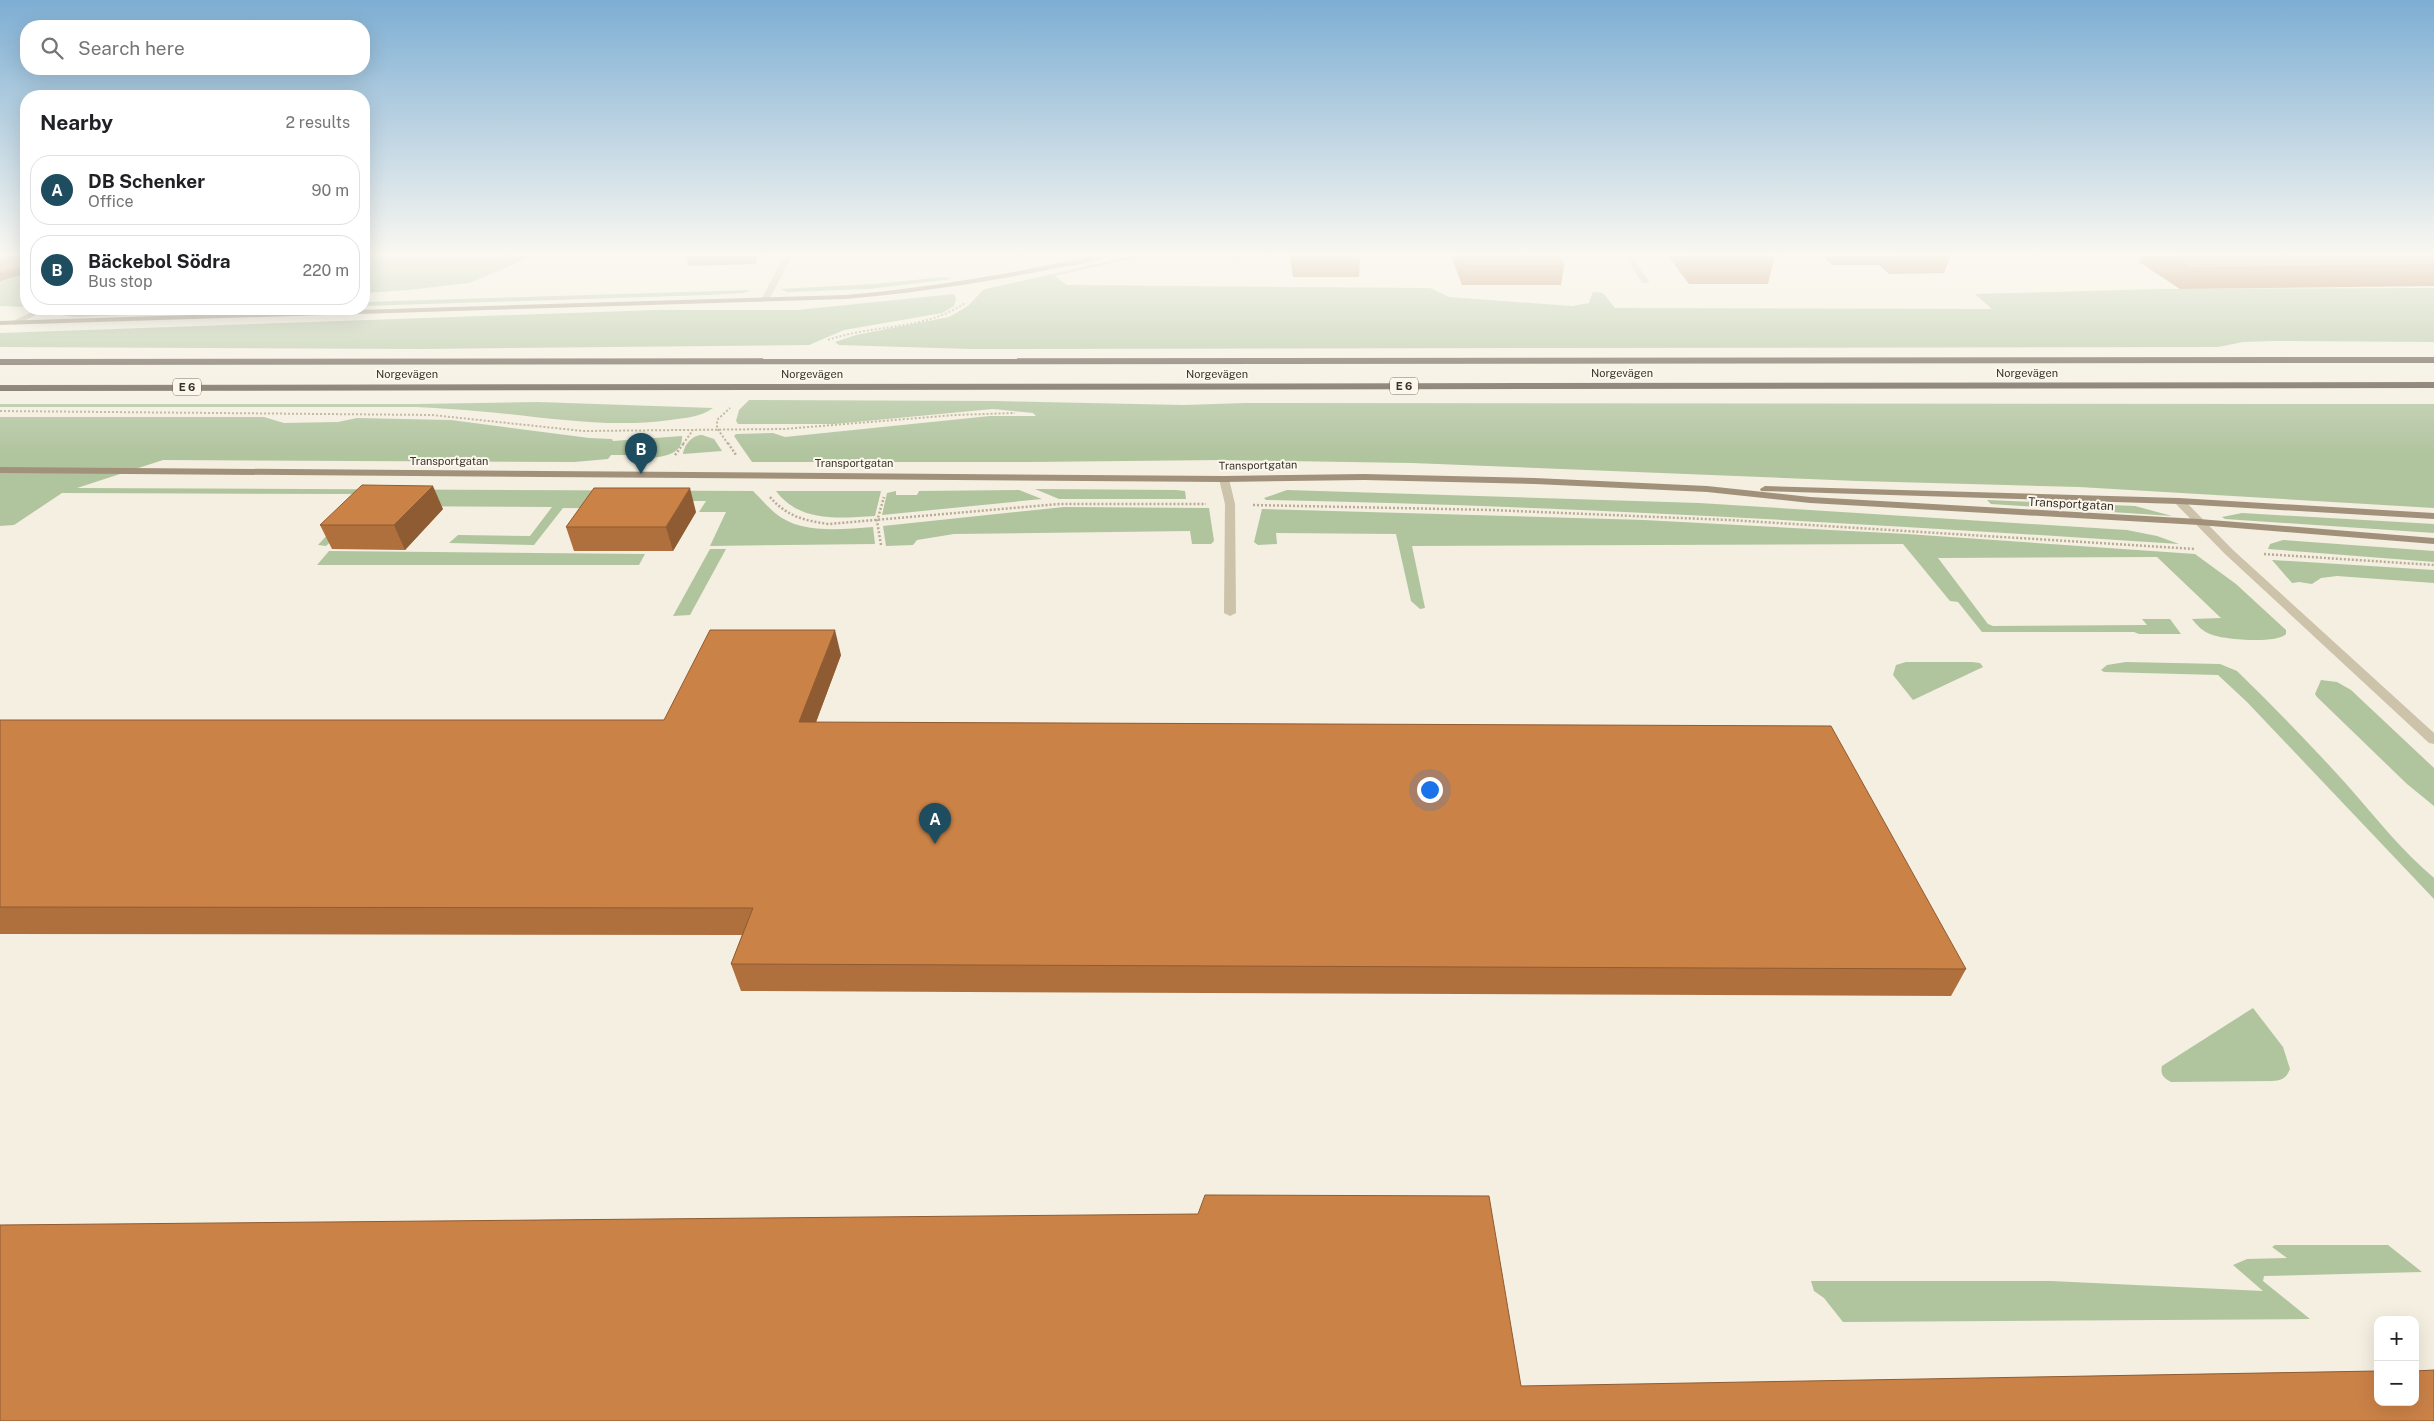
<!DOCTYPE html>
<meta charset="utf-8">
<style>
body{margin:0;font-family:"Public Sans",sans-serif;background:#f6f6f6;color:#202124}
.controls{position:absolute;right:15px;bottom:15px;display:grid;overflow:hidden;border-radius:10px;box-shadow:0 5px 20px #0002}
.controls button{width:45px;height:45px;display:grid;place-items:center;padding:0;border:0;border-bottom:1px solid #e0e0e0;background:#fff;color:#202124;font:25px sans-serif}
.you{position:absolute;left:1429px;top:789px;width:18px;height:18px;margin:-12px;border:4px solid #fff;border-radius:50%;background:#1a73e8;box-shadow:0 0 0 8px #1a73e833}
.badge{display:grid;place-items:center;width:32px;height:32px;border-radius:50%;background:#1d4d5f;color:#fff;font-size:16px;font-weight:700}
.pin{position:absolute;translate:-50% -41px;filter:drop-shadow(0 1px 2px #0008)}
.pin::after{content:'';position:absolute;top:26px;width:18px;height:15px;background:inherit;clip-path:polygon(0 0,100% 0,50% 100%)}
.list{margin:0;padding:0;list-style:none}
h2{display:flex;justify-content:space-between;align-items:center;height:65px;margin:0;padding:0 20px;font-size:21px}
h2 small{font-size:16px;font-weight:400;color:#757577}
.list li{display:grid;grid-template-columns:32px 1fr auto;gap:15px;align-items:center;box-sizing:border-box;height:70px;margin:0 10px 10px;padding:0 10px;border:1px solid #e0e0e0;border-radius:20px}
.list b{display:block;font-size:19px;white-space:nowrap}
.list p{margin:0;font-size:16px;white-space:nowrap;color:#757577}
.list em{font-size:16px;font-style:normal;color:#757577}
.icon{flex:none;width:28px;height:28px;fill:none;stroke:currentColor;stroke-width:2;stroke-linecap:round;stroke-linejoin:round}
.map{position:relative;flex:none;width:2434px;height:1421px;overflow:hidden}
.search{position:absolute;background:#fff;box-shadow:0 5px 20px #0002;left:20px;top:20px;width:350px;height:55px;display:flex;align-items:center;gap:12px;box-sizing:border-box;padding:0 18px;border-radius:20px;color:#757577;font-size:19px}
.panel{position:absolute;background:#fff;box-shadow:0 5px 20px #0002;left:20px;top:90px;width:350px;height:225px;border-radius:20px}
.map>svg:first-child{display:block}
.green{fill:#b0c49e}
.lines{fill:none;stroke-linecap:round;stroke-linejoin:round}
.path-far1{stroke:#b9ac94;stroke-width:2;stroke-dasharray:2 2;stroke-linecap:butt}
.path{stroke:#b9ac94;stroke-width:2.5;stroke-dasharray:2 2;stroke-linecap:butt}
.lane{fill:#cdc2aa;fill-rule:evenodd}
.secondary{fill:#a1917b;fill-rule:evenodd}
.highway{fill:#5c4f41;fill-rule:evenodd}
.wall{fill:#af703d}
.shaded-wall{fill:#8e5b32}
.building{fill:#cb8247;stroke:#8e5b32}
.labels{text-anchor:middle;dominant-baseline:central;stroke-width:4;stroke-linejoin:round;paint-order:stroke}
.far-street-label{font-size:11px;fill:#3b332a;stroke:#fbf7ed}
.shield{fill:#fbf7ed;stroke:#756e64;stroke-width:1}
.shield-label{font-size:11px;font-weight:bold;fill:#3b332a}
.street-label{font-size:12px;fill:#3b332a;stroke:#fbf7ed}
</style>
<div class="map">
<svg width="2434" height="1421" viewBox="0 0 2434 1421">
<rect width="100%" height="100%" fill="#f4efe0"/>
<g class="green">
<path d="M0 256H26V307L0 306Z"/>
<path d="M364 256H534L469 283 408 290 364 293Z"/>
<path d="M1132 256H1142L1055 276 1067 285 1430 288 1449 297 1572 306 1589 303 1593 292 1603 293 1615 308 1992 309 1975 294 2160 289 2434 288V342L2272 341 2243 342 2218 347 970 349 839 345 835 342 856 335 949 317 968 306 983 290 990 288Z"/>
<path d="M945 277 952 279 869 289 788 292 780 289 874 284Z"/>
<path d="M751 290 743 293 707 295 364 306V302Z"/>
<path d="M954 294 956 298 954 306 942 313 844 330 809 345 422 349 0 347V333L655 310H798Z"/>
<path d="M151 309H282L74 317 62 315 67 312Z"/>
<path d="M749 400 994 401 1184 405 1245 403 2434 404V508L2079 487 1858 481 1412 463 1220 460 1030 462H752L734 436 736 434 773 433 785 437 990 416H1036L1033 413 993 409 834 424H738L736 421 739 410Z"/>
<path d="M538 402 713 408C701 417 684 418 670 420 604 429 542 416 476 411 456 409 436 408 416 407H0V404H417Z"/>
<path d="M0 417H264L284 423 338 422 357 418 451 420 589 438 612 439 613 441 682 436C684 461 645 458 629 459L631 455H611L608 459 574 462 163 460 77 488 753 491C760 498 767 506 775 513 801 535 842 529 873 527L875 544 710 546 726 512H699L706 501H672L667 509 563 508 534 545 449 543 458 535 530 536 552 507 367 506 326 546 318 545 365 494 62 493 14 525 0 526Z"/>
<path d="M702 435 714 439 722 451 683 454C684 445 692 435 702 435Z"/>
<path d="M1035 489 1176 490 1185 491 1186 499H1059Z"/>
<path d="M1019 490 1042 499 882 515 887 493 896 491V495H917L919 491Z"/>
<path d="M1287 490 1699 503 2127 530 2157 536 2179 544C1875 524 1571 506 1266 500L1264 498Z"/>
<path d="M776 491H881L875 516C839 518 800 523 776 491Z"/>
<path d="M1987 500 2135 506 2172 516 1991 504Z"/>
<path d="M1064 507 1209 508 1214 541 1211 544H1192L1190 531 954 534 917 540 913 545 886 546 883 526Z"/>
<path d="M1262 509 1644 520 1907 534 2195 554 2236 584 2286 630V634C2277 644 2223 640 2210 634 2202 631 2197 625 2192 619L2221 618 2157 557 1938 558 1988 624 1993 626 2147 625 2142 619H2170L2181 634H2139L2134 632H1982L1958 602 1950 601 1903 544 1412 546 1425 608 1420 609 1411 601 1396 534 1276 533 1277 544 1258 545 1254 542Z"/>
<path d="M2242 513 2434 524V533L2225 519 2222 517Z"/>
<path d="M2283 540 2434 551V562L2268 549 2270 544Z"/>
<path d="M710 549H726L690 615 673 616Z"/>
<path d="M329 551 645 554 639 565H317Z"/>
<path d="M2272 560 2434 570V583L2337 576 2321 578 2312 584 2299 582 2292 583Z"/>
<path d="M1906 662H1972L1980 663 1983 667 1913 700 1893 675 1896 665Z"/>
<path d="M2126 662 2220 664 2237 671C2275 708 2313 747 2348 786 2376 818 2402 851 2434 878V899L2247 702 2218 675 2104 672 2101 670 2107 665Z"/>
<path d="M2321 680 2337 682 2351 690 2434 768V806L2407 784 2317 697 2315 694Z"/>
<path d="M2253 1008 2283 1047 2290 1069C2286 1079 2281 1080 2272 1081L2171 1082C2164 1078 2160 1075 2162 1066Z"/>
<path d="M2275 1245H2388L2422 1272 2264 1276 2263 1281 2310 1319 1843 1322 1824 1298 1814 1291 1811 1281H2051L2263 1291 2233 1265 2247 1259 2287 1258 2272 1247Z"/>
</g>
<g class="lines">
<g class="path-far1">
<path d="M828 340C873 324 924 331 965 303"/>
<path d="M0 411 432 415 583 431 784 429 955 415 1015 413"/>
<path d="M683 444 693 430"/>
<path d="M728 444 717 428V420L730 408"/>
</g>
<g class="path">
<path d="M728 443 736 455"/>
<path d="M675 455 684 443"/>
<path d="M770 497C786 516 805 521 829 524L1059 504H1206"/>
<path d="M1253 505 1491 510 1729 520 2195 549"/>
<path d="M881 545 877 521 884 497"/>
<path d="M2264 554 2434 565"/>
</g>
<g class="lane">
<path d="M784 256H792L769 300 762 302 761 300Z"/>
<path d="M1232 256H1239L1243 259 1236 261Z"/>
<path d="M1625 256H1631L1649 281 1648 283H1642Z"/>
<path d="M39 309H49L15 325 8 323Z"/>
<path d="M1224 476 1229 479 1235 504 1236 613 1230 616 1224 613 1225 504 1219 479Z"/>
<path d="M2179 498 2183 499 2233 550 2434 733V744L2429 743 2225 554 2175 503 2174 501Z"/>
</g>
<g class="secondary">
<path d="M1092 256H1105C1093 264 1071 265 1057 268 987 282 916 293 845 299L0 325V321L845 295C928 288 1010 274 1092 256Z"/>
<path d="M0 467 1224 476 1364 474 1535 478 1707 486 1810 497 2199 519 2434 538V544L2199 525 1810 503 1707 492 1535 484 1364 480 1224 482 0 473Z"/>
<path d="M1765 486 2179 498 2434 513V519L2179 504 1761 491 1760 489Z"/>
</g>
<g class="highway">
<path d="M2434 357V363L0 365V359Z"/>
<path d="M2434 382V388L0 391V385Z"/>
</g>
</g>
<g class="wall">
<path d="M0 256H26V275L24 274 0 281Z"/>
<path d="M686 256H758L755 264 689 266Z"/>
<path d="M1290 256H1360L1359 277H1293Z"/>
<path d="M1451 256H1559L1564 266 1561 285H1462Z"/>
<path d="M1668 256H1772L1774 259 1768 284H1689Z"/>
<path d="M1823 256H1949L1950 257 1944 273 1889 274 1879 265H1832Z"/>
<path d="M2142 256H2434V286L2180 289 2139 262Z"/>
<path d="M443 509 405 550 332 549 320 525Z"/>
<path d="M696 512 673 551H574L566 527Z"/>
<path d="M841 655 816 722 1966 969 1951 996 741 991 731 964 742 935 0 934V720H664Z"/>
</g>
<g class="shaded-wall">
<path d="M753 256H758L755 264Z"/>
<path d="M20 268 24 274 0 281V273Z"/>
<path d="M433 486 443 509 405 550 394 525Z"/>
<path d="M690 488 696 512 673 551 666 527Z"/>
<path d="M835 630 841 655 806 749 799 722Z"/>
</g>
<g class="building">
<path d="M0 256H26V269L20 268 0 273Z"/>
<path d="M1294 256H1360L1361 257H1294Z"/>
<path d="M1460 256H1559L1564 266H1464Z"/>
<path d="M1693 256H1772L1774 259H1695Z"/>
<path d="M1892 256H1949L1950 257H1894Z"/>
<path d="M2171 256H2434V265L2190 268Z"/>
<path d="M362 485 433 486 394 525H320Z"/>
<path d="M594 488H690L666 527H566Z"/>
<path d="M710 630H835L799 722 1831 726 1966 969 731 964 753 908 0 907V720H664Z"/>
<path d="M1205 1195 1489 1196 1521 1386 2378 1371V1402H2415V1371L2434 1370V1421H0V1225L1198 1214Z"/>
</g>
<linearGradient id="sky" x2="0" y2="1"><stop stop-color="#7daed3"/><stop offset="0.56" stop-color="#faf8f1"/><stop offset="1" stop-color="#faf8f1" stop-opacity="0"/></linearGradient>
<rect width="2434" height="455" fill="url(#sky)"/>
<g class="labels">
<g class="far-street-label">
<text x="1622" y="373">Norgevägen</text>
<text x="2027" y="373">Norgevägen</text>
<text x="407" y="374">Norgevägen</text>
<text x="812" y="374">Norgevägen</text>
<text x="1217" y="374">Norgevägen</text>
<text x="449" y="461">Transportgatan</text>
<text x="854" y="463">Transportgatan</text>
<text transform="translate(1258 465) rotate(-1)">Transportgatan</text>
</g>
<g class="shield">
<rect x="1390" y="377.5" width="28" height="17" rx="4"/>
<rect x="173" y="378.5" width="28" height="17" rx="4"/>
</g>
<g class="shield-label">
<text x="1404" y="386">E 6</text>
<text x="187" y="387">E 6</text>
</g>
<g class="street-label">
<text transform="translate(2071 504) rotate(3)">Transportgatan</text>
</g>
</g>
</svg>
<div class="controls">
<button>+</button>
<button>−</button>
</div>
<div class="you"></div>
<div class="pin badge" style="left:935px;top:844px">A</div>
<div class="pin badge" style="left:641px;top:474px">B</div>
<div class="search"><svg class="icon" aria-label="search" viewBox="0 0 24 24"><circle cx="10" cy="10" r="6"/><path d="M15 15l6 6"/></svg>Search here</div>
<section class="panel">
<h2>Nearby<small>2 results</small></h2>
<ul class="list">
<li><span class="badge">A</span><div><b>DB Schenker</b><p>Office</p></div><em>90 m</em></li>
<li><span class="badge">B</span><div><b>Bäckebol Södra</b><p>Bus stop</p></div><em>220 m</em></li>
</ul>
</section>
</div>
